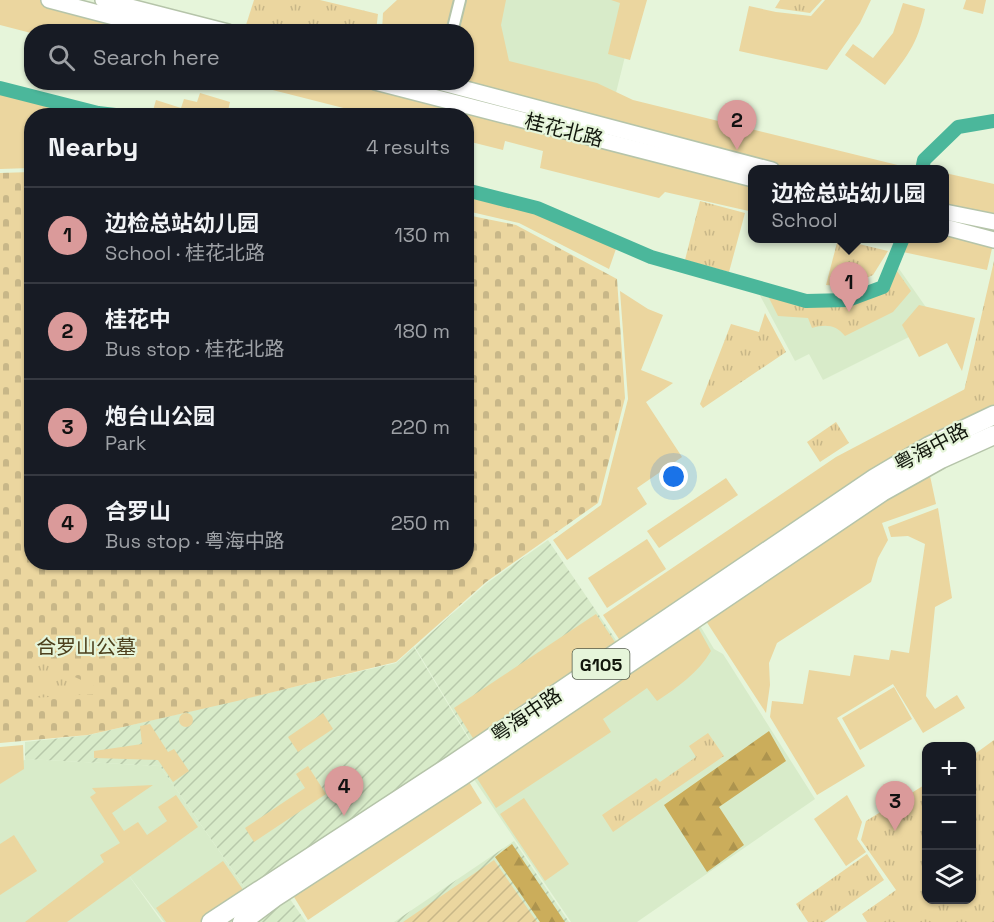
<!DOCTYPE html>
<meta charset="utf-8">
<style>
body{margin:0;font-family:"Space Grotesk","Noto Sans SC",sans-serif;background:#20242c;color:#f1f3f6}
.controls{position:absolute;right:18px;bottom:18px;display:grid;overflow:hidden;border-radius:12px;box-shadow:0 2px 4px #0004}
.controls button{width:54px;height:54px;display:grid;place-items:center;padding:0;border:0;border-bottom:2px solid #363941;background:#171b24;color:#f1f3f6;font:30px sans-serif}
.you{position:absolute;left:674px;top:477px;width:21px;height:21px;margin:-15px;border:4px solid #fff;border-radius:50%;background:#1a73e8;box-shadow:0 0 0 9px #1a73e833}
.badge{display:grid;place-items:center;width:39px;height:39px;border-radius:50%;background:#da9a9a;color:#111;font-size:20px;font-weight:700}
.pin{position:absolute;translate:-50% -50px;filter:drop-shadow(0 2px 3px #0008)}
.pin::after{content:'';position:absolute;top:32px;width:21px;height:18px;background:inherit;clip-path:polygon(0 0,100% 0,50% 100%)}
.popup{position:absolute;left:748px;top:165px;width:201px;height:78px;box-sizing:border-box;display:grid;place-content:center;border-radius:12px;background:#171b24;filter:drop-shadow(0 2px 4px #0005);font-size:20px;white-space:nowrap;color:#9ea1a6}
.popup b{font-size:22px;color:#f1f3f6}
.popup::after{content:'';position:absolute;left:50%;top:100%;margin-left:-12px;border:12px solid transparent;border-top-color:#171b24}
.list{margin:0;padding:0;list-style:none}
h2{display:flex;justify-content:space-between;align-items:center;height:78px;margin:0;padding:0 24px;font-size:26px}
h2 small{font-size:20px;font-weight:400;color:#9ea1a6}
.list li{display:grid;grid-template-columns:39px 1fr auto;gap:18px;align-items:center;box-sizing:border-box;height:96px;padding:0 24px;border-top:2px solid #363941}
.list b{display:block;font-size:22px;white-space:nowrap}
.list p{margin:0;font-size:20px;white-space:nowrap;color:#9ea1a6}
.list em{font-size:20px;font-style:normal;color:#9ea1a6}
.icon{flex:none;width:33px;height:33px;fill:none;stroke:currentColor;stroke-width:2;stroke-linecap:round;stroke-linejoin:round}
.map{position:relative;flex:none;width:994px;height:922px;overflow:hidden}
.search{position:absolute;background:#171b24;box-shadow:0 2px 4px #0004;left:24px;top:24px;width:450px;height:66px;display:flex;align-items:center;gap:15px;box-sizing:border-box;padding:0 21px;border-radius:24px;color:#9ea1a6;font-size:22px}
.panel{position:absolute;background:#171b24;box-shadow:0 2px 4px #0004;left:24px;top:108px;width:450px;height:462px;border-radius:24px}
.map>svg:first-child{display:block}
.built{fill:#d8ebc9}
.industrial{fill:url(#industrial-furrows)}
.grass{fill:#ebd69f}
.forest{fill:url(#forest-firs)}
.cemetery{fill:url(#cemetery-stones)}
.park{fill:url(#park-tufts)}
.garden{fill:url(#garden-furrows)}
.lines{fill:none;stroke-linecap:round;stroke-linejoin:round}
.canal{stroke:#4bb79b;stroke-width:14}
.minor-casing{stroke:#b5c4a9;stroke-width:14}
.secondary-casing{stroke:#b5c4a9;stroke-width:18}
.trunk-casing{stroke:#b5c4a9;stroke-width:21}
.minor{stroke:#fff;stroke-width:10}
.secondary{stroke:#fff;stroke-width:15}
.trunk{stroke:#fff;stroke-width:18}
.labels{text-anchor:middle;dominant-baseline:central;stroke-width:4.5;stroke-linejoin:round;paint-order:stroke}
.shield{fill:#e6f5da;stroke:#525a4a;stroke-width:1.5}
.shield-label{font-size:18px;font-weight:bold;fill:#12170d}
.street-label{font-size:20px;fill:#12170d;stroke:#e6f5da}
.park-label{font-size:20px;fill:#4d401d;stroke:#e6f5da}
</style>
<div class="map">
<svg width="994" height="922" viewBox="0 0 994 922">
<defs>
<pattern id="industrial-furrows" width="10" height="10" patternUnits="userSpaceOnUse" patternTransform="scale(1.5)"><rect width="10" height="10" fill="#d8ebc9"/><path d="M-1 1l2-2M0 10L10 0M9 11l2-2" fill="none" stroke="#b8c9ab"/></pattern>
<pattern id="forest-firs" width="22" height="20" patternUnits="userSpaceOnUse" patternTransform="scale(1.5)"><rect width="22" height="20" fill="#cbad5b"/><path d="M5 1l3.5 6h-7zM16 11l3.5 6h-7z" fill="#ad944e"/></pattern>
<pattern id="cemetery-stones" width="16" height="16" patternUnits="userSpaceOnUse" patternTransform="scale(1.5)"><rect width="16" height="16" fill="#ebd69f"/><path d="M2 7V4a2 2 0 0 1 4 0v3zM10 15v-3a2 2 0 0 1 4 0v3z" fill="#c8b788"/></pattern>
<pattern id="park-tufts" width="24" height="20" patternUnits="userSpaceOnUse" patternTransform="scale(1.5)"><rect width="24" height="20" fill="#ebd69f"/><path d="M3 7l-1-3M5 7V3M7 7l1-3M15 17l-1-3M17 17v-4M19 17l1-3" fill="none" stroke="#c8b788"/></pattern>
<pattern id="garden-furrows" width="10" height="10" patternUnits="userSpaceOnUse" patternTransform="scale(1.5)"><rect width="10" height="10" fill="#ebd69f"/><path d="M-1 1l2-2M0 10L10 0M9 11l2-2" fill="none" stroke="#c8b788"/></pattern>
</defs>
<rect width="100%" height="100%" fill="#e6f5da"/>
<g class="built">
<path d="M463 0H639L608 125 466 82V32Z"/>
<path d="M895 263 937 323 823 380 809 354 795 361 756 288 805 301H848L884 287Z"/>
<path d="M696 619 714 649 723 654 815 799 637 922H571L469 772Z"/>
<path d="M26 759 160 766 249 894 208 922H164L124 869 162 922H0V775Z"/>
</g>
<g class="industrial">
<path d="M548 540 622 649 475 748 415 647 487 583Z"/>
<path d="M414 647 474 748 250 895 160 766 25 759V742L89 735 396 663Z"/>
<path d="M514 841 569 922H394Z"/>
<path d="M285 892 306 922H244Z"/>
</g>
<g class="grass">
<path d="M0 0H41L165 31H77L53 25 51 31 31 33 0 25Z"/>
<path d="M397 0H454L446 31H382L383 13Z"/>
<path d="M464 0H506L501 25 509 61 597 83 633 100 918 170 791 169 454 83 466 82V32L457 31Z"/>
<path d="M611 0H647L630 60 608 54 620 3Z"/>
<path d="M825 0H871L860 23 827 70 739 51 749 6 776 12 811 16Z"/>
<path d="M966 0H986L983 14 963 9Z"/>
<path d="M903 3 925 9C917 46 907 56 885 85L845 55 853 44 873 58 893 33Z"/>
<path d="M245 83H365L753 182V212L665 192 659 198 540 168 543 151 505 141 503 150 467 141 466 116 371 115Z"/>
<path d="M0 91 95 115H102L32 116 31 168 0 169Z"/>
<path d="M200 93 230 102 227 115 152 114 156 100 181 108 184 99 197 102Z"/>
<path d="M945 173 994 184V218L945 207Z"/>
<path d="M467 192 538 211 617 246 609 269 519 223 467 211Z"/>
<path d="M945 232 993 244 987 270 903 252 907 239 945 238Z"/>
<path d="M620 291 648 309 663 315 641 370 673 383 646 402 682 457 637 488 647 504 567 560 553 540 601 505 628 399Z"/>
<path d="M919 305 975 318 962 371 947 343 919 357 902 325Z"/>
<path d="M967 388 994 411 623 645 603 615 836 457Z"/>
<path d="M929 471 936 504 882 523 888 540 878 558 871 582 777 643 769 663 770 685 766 713 704 618Z"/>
<path d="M726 478 738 495 659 548 647 531Z"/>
<path d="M938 508 952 598 935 607 926 696 935 709 957 695 965 708 923 733 893 684 837 718 865 766 817 795 770 717 772 701 803 704 809 670 850 676 854 655 889 660 891 650 909 653 925 544 908 536 891 537 888 527Z"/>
<path d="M647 539 666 569 607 608 588 578Z"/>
<path d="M596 614 619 648 476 743 454 708Z"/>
<path d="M695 622 711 651C698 673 678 687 657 701L647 688 603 719 611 732 496 808 473 772Z"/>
<path d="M894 687 912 719 860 750 842 718Z"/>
<circle cx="186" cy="720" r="7"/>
<path d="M323 713 333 729 298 752 288 737Z"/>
<path d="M150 724 168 752 174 749 189 771 173 782 158 760 94 758V751L142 744 140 726Z"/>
<path d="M23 745 24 769 0 784V747Z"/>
<path d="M308 766 326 794 254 842 245 828 305 788 296 774Z"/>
<path d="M466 777 482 803 308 920 291 892Z"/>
<path d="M153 785 112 813 124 831 138 822 147 835 167 821 158 807 176 795 198 827 67 922H25L104 862 100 855 120 843 90 797 96 793 92 788Z"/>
<path d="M847 795 862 822 857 839 866 852 846 866 814 819Z"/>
<path d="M524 798 569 864 545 881 500 814Z"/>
<path d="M14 835 37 871 0 895V844Z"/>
<path d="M223 861 246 894 206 922H166L156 908Z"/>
</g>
<g class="forest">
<path d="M769 731 786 761 719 807 744 845 707 872 664 805Z"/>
<path d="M512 844 565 922H540L495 857Z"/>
</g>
<path class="cemetery" d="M31 172 32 562H466L467 215 516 225 617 279 625 398 598 503 486 582 396 662 237 701 88 735 0 743V173Z"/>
<g class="park">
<path d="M254 0H320L378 14 376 31H271L246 25Z"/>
<path d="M780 0H822L810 13 775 8Z"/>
<path d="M700 201 745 213 729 272 685 260Z"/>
<path d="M838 239 888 251 873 275 847 287 826 285Z"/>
<path d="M994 261V412L977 420 964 391Z"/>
<path d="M895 268 911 291 893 312 845 336C836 325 826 324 812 328L808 318 778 316 767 294 804 303H849L886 289Z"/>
<path d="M765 313 786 352 703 408 700 404 731 324 759 332Z"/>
<path d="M836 422 849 443 820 462 807 442Z"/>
<path d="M32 657 109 693 34 698Z"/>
<path d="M708 733 724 756 613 832 602 815 656 778 660 782 696 757 689 746Z"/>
<path d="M994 740V922H867L862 914 896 890 861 840 866 821 926 784V900H972V756Z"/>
<path d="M867 854 884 880 824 922H808L796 904Z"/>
</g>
<path class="garden" d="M494 860 537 922H403Z"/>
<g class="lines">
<g class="canal">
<path d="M0 88 98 113 124 116"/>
<path d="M922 170 924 160 958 127 994 121"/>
<path d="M466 190 537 208 651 257 806 301 848 300 883 287 903 238"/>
</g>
<g class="minor-casing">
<path id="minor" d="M452 32 460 0"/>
</g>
<g class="secondary-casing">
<g id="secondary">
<path d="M49 0 171 32"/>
<path d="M103 0 228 32"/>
<path d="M375 82 753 179"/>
<path d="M439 82 772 170"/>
<path d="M945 212 994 222"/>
<path d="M945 227 994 240"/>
</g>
</g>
<g class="trunk-casing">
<g id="trunk">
<path d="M211 922 453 764 875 478 929 446 994 415"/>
<path d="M242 922 274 898 462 776 882 492 941 459 994 435"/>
</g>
</g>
<use href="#minor" class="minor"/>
<use href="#secondary" class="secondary"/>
<use href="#trunk" class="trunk"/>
</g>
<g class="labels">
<rect class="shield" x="572.5" y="649" width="57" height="30" rx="4.5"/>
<g class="shield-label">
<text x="601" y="664">G105</text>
</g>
<g class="street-label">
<text transform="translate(564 130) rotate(14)">桂花北路</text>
<text transform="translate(931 447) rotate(-28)">粤海中路</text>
<text transform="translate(526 715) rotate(-34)">粤海中路</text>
</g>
<g class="park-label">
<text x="86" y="647">合罗山公墓</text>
</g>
</g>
</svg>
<div class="controls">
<button>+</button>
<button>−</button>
<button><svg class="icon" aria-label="layers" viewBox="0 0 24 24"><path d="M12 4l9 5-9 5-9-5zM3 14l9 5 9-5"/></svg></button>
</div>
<div class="you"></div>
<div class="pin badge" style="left:849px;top:312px">1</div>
<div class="popup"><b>边检总站幼儿园</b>School</div>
<div class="pin badge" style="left:737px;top:150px">2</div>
<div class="pin badge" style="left:895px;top:831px">3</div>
<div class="pin badge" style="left:344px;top:816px">4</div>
<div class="search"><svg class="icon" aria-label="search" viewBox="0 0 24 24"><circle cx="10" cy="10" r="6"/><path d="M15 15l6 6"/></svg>Search here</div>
<section class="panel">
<h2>Nearby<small>4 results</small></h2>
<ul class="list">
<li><span class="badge">1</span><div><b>边检总站幼儿园</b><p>School · 桂花北路</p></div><em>130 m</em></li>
<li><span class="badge">2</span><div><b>桂花中</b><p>Bus stop · 桂花北路</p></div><em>180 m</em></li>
<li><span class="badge">3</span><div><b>炮台山公园</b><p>Park</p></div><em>220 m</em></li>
<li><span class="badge">4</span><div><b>合罗山</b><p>Bus stop · 粤海中路</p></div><em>250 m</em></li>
</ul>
</section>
</div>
